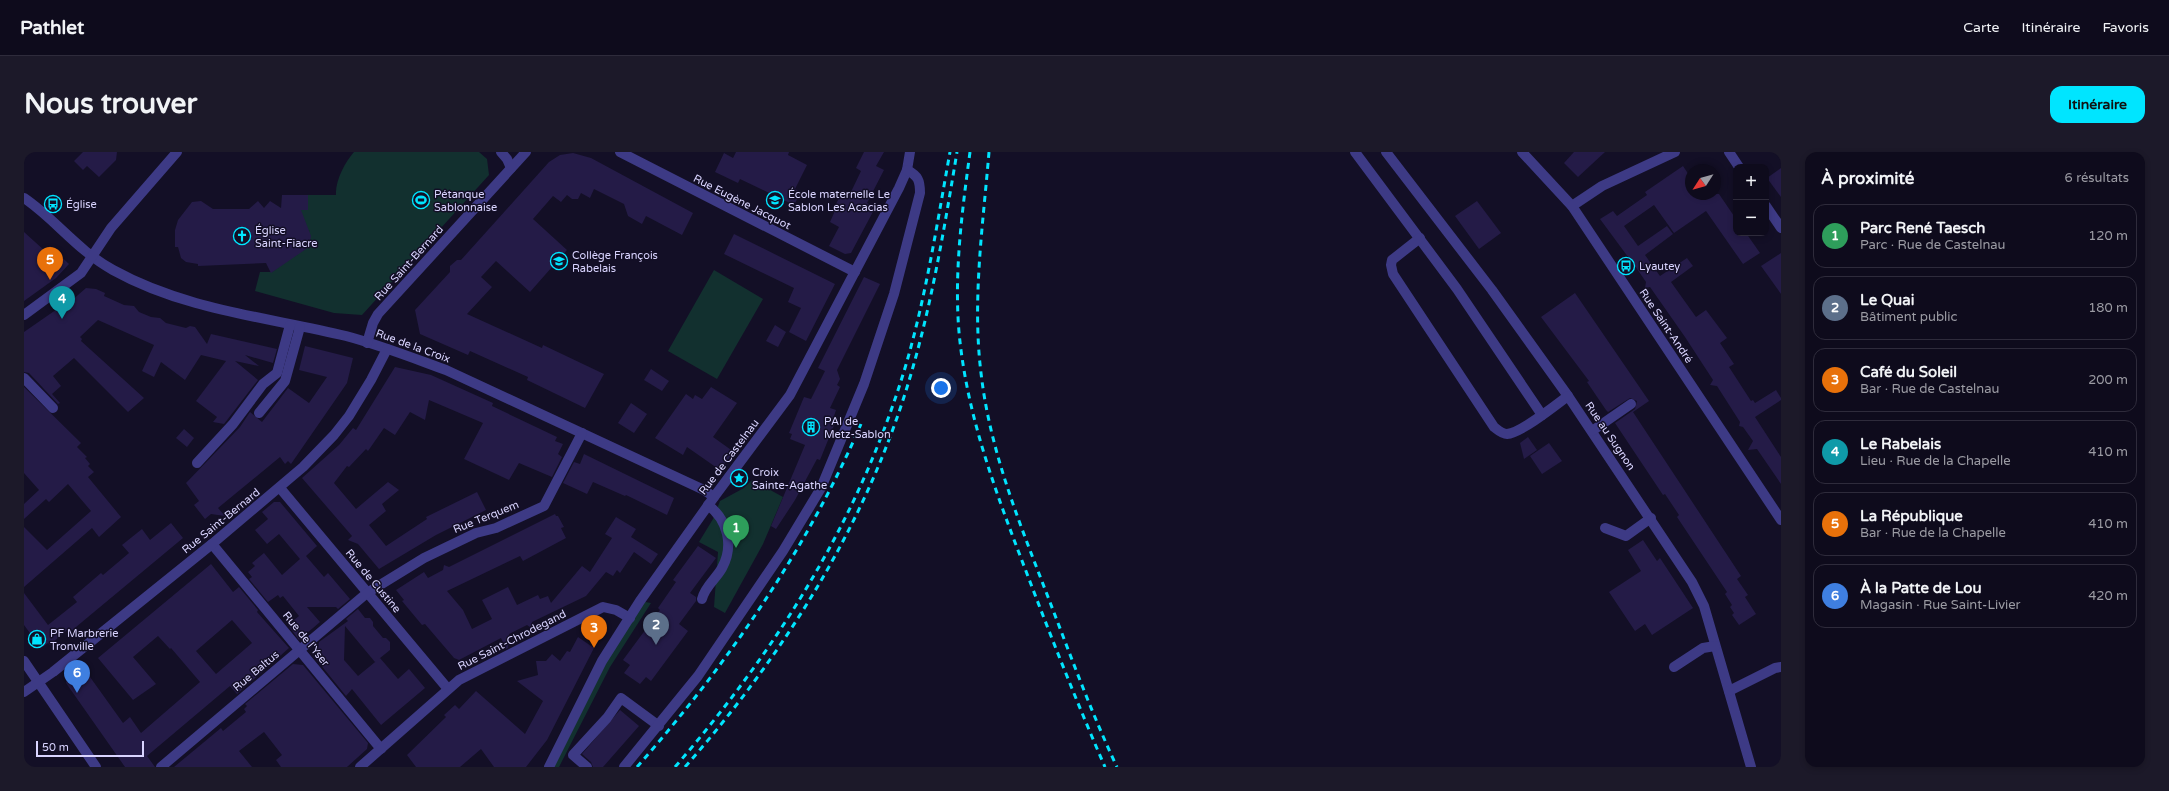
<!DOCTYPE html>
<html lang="fr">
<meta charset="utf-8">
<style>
body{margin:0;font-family:"Varela Round",sans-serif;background:#1c1929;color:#f1f3f6}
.controls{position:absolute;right:12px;top:12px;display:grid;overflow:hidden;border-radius:8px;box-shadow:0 2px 6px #0003}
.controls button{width:36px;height:36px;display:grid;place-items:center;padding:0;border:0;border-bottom:1px solid #2e2b3b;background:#0e0b1c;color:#f1f3f6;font:20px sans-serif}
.compass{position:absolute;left:1661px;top:12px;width:36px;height:36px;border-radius:50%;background:#0e0b1c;box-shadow:0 2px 6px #0003;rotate:234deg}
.scale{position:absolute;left:12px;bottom:10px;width:108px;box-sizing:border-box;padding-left:4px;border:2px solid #d9d4ff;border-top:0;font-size:11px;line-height:14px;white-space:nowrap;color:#d9d4ff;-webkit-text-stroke:3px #130f26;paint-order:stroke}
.you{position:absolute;left:917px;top:236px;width:14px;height:14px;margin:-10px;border:3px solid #fff;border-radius:50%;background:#1a73e8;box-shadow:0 0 0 6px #1a73e833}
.badge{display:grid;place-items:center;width:26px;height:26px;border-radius:50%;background:#00e5ff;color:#fff;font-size:13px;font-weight:700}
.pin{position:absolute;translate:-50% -33px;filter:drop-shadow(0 1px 2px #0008)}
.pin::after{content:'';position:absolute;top:21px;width:14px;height:12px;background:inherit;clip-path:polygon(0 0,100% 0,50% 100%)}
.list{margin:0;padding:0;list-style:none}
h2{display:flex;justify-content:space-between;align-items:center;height:52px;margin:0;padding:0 16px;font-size:17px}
h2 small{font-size:13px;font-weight:400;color:#9b9ba3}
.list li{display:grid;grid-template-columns:26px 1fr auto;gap:12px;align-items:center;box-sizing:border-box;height:64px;margin:0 8px 8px;padding:0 8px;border:1px solid #2e2b3b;border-radius:12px}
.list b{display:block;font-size:15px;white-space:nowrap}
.list p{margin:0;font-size:13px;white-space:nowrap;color:#9b9ba3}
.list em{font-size:13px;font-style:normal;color:#9b9ba3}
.map{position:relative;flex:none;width:1757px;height:615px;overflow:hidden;border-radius:12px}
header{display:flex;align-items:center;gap:24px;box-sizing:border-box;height:56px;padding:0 20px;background:#0e0b1c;border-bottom:1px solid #2e2b3b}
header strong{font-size:19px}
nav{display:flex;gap:22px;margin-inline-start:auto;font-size:14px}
.intro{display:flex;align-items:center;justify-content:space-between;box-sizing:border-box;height:96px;padding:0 24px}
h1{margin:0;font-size:28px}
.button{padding:10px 18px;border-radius:12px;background:#00e5ff;color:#111;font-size:14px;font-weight:700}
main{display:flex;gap:24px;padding:0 24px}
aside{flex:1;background:#0e0b1c;border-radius:12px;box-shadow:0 2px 6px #0003}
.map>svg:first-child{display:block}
.green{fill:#12302f}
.building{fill:#241b47;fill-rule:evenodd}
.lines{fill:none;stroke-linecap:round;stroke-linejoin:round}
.minor{stroke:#3d3a85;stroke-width:10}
.rail{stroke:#00e5ff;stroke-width:3;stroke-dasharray:6 5;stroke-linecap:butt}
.labels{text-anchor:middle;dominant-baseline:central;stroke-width:3;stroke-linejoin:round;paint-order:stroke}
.poi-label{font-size:11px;fill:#d9d4ff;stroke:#130f26;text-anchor:start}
.street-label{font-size:11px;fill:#d9d4ff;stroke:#130f26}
</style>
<header>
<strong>Pathlet</strong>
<nav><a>Carte</a><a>Itinéraire</a><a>Favoris</a></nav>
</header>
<div class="intro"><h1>Nous trouver</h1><a class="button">Itinéraire</a></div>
<main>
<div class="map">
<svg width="1757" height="615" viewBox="0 0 1757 615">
<rect width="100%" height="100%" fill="#130f26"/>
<g class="green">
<path d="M330 0H455L463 7 465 23 338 163 310 161 231 139 236 120H248L276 99H280L278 97 283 80 286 79 283 78 272 58H284V43H312C311 29 321 10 330 0Z"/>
<path d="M690 118 739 147 693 227 644 199Z"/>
<path d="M728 328 759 345 739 392 701 461 690 455 694 400 675 390 689 367 696 349 720 336Z"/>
<path d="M616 449 627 451 586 515 535 615H525Z"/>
</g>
<g class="building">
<path d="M59 0H93L92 8 75 25 63 14 59 18 50 9Z"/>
<path d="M712 0H765L764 3 783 13 771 37 777 40 770 53 716 27 714 31 691 20 700 1 709 6Z"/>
<path d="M840 0H860L852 14 860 18 843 51 851 56 827 101 821 102 805 94 815 75 806 70 810 61V56L819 38 826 42 837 19 832 16Z"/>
<path d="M1550 0H1581L1554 25 1540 11Z"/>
<path d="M549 1 567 6 669 61 658 83 622 64 618 72 604 64 600 52 570 37 566 46 557 41 554 47H548L543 43 537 50 529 44 509 67 543 98 506 140 472 109 457 125 468 135 443 162 518 196 519 193 580 222 561 256 503 228 504 225 446 199 444 203 396 182 391 158 426 120V114L433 108H437L525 10 536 3Z"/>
<path d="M1659 14 1667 26V42H1695L1712 67V81H1722L1736 101 1719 112 1682 59 1650 81 1630 53 1600 74 1614 94 1643 74 1649 82 1621 103 1636 124 1663 106 1669 114 1647 130 1672 165 1682 158 1703 186 1696 191 1710 212 1705 215 1727 249 1729 248 1731 251 1752 238 1757 246V248L1731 265 1757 305V332L1733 297 1724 298 1729 289 1719 275 1715 274 1716 270 1693 234 1686 233 1689 228 1661 185 1626 135 1621 136 1622 130 1611 114 1606 113 1607 109 1576 67 1589 59 1593 64 1623 43 1621 40Z"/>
<path d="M1757 16V45L1743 26Z"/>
<path d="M258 43H284V58H277L287 84 285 95 247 121 242 111 174 114V112L162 110 157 106 154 95H151V78L154 68 168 50 177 49 189 57H225L234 49 240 56 246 49 257 56Z"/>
<path d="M1453 49 1477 81 1455 97 1431 64Z"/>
<path d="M0 80 21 99 26 94 45 112 32 126 0 149Z"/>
<path d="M710 82 811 132 782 189 765 180 777 156 764 150 770 136 700 102Z"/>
<path d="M1757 101V142L1737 114Z"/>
<path d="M840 125 856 132 813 218 816 227 813 233 816 235 806 256 812 258 810 264 813 266 796 308 793 307 771 348 752 377 747 374 781 293 766 287 768 282 765 281 780 245 787 247 801 219 794 216Z"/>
<path d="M62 136 72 137 81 141 80 144 100 153 110 154 115 160 127 165 136 166 142 171 162 176 166 174 171 175 183 192 187 182 253 197 249 211 221 203 235 214 211 209 234 228 200 272 189 270 193 265 172 249 202 209 177 203 161 228 137 210 130 225 118 219 130 193 74 168 56 185 58 187 57 189 120 246 104 260 50 206 29 224 37 234 28 242 36 251 34 252 5 221 0 220V180L36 155 38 157Z"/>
<path d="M1551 141 1625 249 1609 260 1717 424 1713 427 1724 443 1721 445 1732 462 1715 473 1708 463 1710 461 1706 455 1708 453 1701 442 1703 440 1653 365 1655 363 1641 342 1639 343 1591 271 1611 257 1613 249 1606 246 1584 260 1582 258 1563 230 1565 229 1517 165Z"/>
<path d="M751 173 762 180 754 195 742 189Z"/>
<path d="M281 194 329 206 323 231 267 312 264 309 261 312 256 305 194 356 201 364 187 362 181 367 170 353 175 349 162 331 216 275 226 260 238 270 264 236 285 251 303 225 275 218Z"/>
<path d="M371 215 407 223 469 251 468 254 533 285 531 289 539 292 534 302 538 305 528 325 495 311 485 328 440 307 459 271 405 248 401 268 386 260 371 283 360 276 344 299 342 297 325 315 323 314 310 331 332 357 364 330 375 338 358 352 362 359 345 373 362 394 403 367 402 365 453 340 462 358 412 383 355 417 334 392 324 388 328 384 278 326 315 293 329 276 332 278Z"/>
<path d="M627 217 645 229 638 239 620 228Z"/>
<path d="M0 235 57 291 53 295 63 305 61 306 66 312 64 314 70 320 64 325 97 365 75 385 68 376 0 435V375L23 398 67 359 44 332 25 350 22 347 0 367V352L15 338 0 321Z"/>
<path d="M687 235 713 251 689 285 710 300 696 318 663 295 659 303 631 286 662 242 669 247 671 243 678 247Z"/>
<path d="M607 251 623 262 610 281 594 271Z"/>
<path d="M160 277 170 286 163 295 152 286Z"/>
<path d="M1504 285 1513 298 1500 307 1496 291Z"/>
<path d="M1525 291 1538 309 1518 322 1506 304Z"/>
<path d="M560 302 650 346 643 363 602 343 601 344 569 330 563 342 539 331 550 310 556 312Z"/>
<path d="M250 350H256L293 394 282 404 300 425 304 421 326 447 314 457 312 455H283L296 470 275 488 264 473 275 464 259 444 256 446 254 443 244 450 225 427 228 425 224 420 231 414 228 411 240 401 258 423 276 407 255 382 243 392 231 378 244 367 238 360Z"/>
<path d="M531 362 532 364H534L540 375 537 376 542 386 499 409 496 404 423 439 439 458 448 477 468 467 458 448 484 435 493 453 514 443 516 447 524 444 527 451 558 414 566 420 588 386 581 382 592 365 612 377 607 385 634 402 627 412 610 400 596 421 593 418 589 424 582 420 562 444 508 470 507 476 503 473 485 482 484 496 482 497 477 486 435 508 430 506 401 472 398 473 378 449 380 448 372 438 400 420 404 426 419 418 420 413 425 415Z"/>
<path d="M147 371 159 386 46 480 44 477 26 493 24 491 17 496 0 473V441L24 473 53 450 49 445 77 421 79 423 105 401 98 393 118 377 126 388Z"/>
<path d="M1619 388 1633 409 1636 406 1669 456 1628 483 1621 472 1611 479 1585 440 1617 419 1604 398Z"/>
<path d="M674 394 692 406 666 441 672 445V449L655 472 664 479 627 529 622 525 616 532 600 521 606 513 599 508 636 458 634 456 652 430 649 428Z"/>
<path d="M187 412 209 440 215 435 234 458 233 460 265 496 213 542 206 534 123 604 131 615H101L42 531 43 522 56 511 99 571 106 565 117 581 176 530 147 496 146 497 134 484 109 505 132 532 109 548 74 506ZM208 468 228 491 192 522 172 499Z"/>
<path d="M334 457 341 466H346L349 470V474L359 486H362L366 490V498L351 510 321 474 320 508 334 524 356 506 374 527 385 517 401 536 357 573 328 537 322 544 292 507 295 490 324 469 322 467Z"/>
<path d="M554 485 570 496 523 588 502 615H470L457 597 436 615H392L383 603 422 565 420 563 431 553 435 557 452 539 501 582 519 549 493 529 514 523 512 509H522L528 502 536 509 543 499 546 500Z"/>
<path d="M269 512 279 513 344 591 343 597 323 615H257L252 608 258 603 240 580 215 599 228 615H150L197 576 199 579 222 560 220 557 223 554 221 552Z"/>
<path d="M596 558 615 574 579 615H569L567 610 558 602Z"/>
</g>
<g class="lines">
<g class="minor">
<path d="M477 0 483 7 487 16"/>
<path d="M596 0 831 120"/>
<path d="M1331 0 1433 137 1518 263"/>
<path d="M1362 0 1468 138 1544 244 1668 430 1680 454 1727 615"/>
<path d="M1498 0 1548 54 1757 368"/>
<path d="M1705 0 1715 15"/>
<path d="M0 46C31 67 54 99 89 118 161 158 243 165 322 184 356 193 389 206 422 218L680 338 690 345"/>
<path d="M1548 54 1578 34 1651 0"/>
<path d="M1742 54 1757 76"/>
<path d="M1396 86 1368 108 1367 113 1369 122 1470 275C1474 278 1478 282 1483 282 1497 281 1532 253 1544 244"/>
<path d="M0 163 57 121 87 76 153 0"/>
<path d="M343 191 349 171 354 162 502 0"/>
<path d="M0 226 29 256"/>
<path d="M235 261 261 229 276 175"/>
<path d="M1568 279 1607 252"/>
<path d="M173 311 209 272 239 232 253 221 266 173"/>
<path d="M256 336 424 537"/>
<path d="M1581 376 1602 384 1627 366"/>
<path d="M188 392 357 597"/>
<path d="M678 447C681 434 692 427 698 416 710 394 704 368 684 353"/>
<path d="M0 509 72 615"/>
<path d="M1650 515 1679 496 1691 494"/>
<path d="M1705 539 1751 516 1757 515"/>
<path d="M0 540 29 520 188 392 279 315 310 283 325 264 347 228 363 197"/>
<path d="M137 615 343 441 400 406 452 381 472 376 520 354 558 281"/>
<path d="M336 615 435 528 579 455 592 458 606 466"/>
<path d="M525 615 578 509 616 449 690 345 766 243 875 36 883 18 886 0"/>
<path d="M563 615 549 603 583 566 597 546 635 574"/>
<path d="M600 615 674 524 759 399 797 336 840 232 870 142 896 41C896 28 894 24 883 18"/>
</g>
<g class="rail">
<path d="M946 0C938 60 930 120 935 180 943 267 974 346 1005 427 1029 490 1054 553 1081 615"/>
<path d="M965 0C959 73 948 148 957 221 966 300 996 372 1024 445 1046 502 1067 560 1093 615"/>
<path d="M613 615C703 513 783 397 837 272"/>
<path d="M651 615C754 496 835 368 881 216 902 145 913 72 926 0"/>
<path d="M661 615C763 499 847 365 889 215 909 145 921 72 933 0"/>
</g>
</g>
<defs>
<g id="stadium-ring" transform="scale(0.9)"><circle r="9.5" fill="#130f26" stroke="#00e5ff" stroke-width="1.5"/><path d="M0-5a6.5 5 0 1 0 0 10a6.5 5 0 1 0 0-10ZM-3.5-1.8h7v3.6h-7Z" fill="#00e5ff"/></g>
<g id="school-ring" transform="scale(0.9)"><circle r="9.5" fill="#130f26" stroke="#00e5ff" stroke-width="1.5"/><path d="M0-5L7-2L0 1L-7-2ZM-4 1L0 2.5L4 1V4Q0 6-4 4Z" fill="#00e5ff"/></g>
<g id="bus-ring" transform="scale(0.9)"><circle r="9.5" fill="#130f26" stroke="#00e5ff" stroke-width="1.5"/><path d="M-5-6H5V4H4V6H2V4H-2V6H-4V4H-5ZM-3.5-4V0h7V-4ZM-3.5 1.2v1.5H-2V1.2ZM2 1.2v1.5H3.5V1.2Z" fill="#00e5ff"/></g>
<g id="church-ring" transform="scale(0.9)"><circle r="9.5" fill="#130f26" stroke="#00e5ff" stroke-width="1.5"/><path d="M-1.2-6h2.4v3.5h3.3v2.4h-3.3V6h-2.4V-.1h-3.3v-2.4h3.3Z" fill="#00e5ff"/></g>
<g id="building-ring" transform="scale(0.9)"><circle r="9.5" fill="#130f26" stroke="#00e5ff" stroke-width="1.5"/><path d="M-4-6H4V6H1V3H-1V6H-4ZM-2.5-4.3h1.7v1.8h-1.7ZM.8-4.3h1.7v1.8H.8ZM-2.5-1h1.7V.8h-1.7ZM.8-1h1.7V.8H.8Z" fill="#00e5ff"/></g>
<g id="sight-ring" transform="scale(0.9)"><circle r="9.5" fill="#130f26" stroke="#00e5ff" stroke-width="1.5"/><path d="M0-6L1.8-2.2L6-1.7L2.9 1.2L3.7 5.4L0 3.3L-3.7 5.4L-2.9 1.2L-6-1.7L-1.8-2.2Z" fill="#00e5ff"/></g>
<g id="shop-ring" transform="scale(0.9)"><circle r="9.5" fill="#130f26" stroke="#00e5ff" stroke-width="1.5"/><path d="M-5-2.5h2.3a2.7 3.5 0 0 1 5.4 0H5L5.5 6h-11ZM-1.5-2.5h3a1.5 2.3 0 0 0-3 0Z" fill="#00e5ff"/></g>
</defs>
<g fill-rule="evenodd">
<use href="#stadium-ring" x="397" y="48"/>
<use href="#school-ring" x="751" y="48"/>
<use href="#bus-ring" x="29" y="52"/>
<use href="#church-ring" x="218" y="84"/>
<use href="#school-ring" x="535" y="109"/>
<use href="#bus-ring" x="1602" y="114"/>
<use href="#building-ring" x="787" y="275"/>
<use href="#sight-ring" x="715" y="326"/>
<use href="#shop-ring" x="13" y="487"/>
</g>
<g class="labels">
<g class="poi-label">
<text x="410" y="42">Pétanque<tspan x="410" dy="13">Sablonnaise</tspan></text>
<text x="764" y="42">École maternelle Le<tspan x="764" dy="13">Sablon Les Acacias</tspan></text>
<text x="42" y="52">Église</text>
<text x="231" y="78">Église<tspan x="231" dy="13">Saint-Fiacre</tspan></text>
<text x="548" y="103">Collège François<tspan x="548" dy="13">Rabelais</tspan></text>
<text x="1615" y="114">Lyautey</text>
<text x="800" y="269">PAI de<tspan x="800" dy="13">Metz-Sablon</tspan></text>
<text x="728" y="320">Croix<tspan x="728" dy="13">Sainte-Agathe</tspan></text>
<text x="26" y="481">PF Marbrerie<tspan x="26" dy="13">Tronville</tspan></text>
</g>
<g class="street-label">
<text transform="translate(718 50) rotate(27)">Rue Eugène Jacquot</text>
<text transform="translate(385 111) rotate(-48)">Rue Saint-Bernard</text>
<text transform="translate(1642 174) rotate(56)">Rue Saint-André</text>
<text transform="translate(389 194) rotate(20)">Rue de la Croix</text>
<text transform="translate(1586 284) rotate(56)">Rue au Sugnon</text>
<text transform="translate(705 305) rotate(-53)">Rue de Castelnau</text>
<text transform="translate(462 365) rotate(-22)">Rue Terquem</text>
<text transform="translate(197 369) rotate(-39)">Rue Saint-Bernard</text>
<text transform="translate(349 429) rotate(50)">Rue de Custine</text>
<text transform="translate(282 487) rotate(51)">Rue de l'Yser</text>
<text transform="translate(488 488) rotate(-27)">Rue Saint-Chrodegand</text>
<text transform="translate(232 519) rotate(-40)">Rue Baltus</text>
</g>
</g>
</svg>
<div class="controls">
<button>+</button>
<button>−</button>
</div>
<svg class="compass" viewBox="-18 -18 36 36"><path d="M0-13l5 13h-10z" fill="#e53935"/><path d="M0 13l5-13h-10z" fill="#9b9ba3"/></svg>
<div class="scale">50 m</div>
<div class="you"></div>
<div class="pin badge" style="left:712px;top:396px;background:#2e9e5b">1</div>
<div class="pin badge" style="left:632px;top:493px;background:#5c6f8a">2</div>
<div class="pin badge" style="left:570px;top:496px;background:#e8710a">3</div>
<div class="pin badge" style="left:38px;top:167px;background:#0f9aa8">4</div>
<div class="pin badge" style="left:26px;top:128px;background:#e8710a">5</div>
<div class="pin badge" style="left:53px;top:541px;background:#3f7fe0">6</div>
</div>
<aside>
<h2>À proximité<small>6 résultats</small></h2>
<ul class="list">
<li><span class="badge" style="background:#2e9e5b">1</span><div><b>Parc René Taesch</b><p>Parc · Rue de Castelnau</p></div><em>120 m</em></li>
<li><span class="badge" style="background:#5c6f8a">2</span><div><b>Le Quai</b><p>Bâtiment public</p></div><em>180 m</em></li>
<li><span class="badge" style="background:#e8710a">3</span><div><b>Café du Soleil</b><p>Bar · Rue de Castelnau</p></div><em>200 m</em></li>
<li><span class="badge" style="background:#0f9aa8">4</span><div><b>Le Rabelais</b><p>Lieu · Rue de la Chapelle</p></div><em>410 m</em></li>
<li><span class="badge" style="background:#e8710a">5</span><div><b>La République</b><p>Bar · Rue de la Chapelle</p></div><em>410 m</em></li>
<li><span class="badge" style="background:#3f7fe0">6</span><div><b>À la Patte de Lou</b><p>Magasin · Rue Saint-Livier</p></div><em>420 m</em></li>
</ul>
</aside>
</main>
